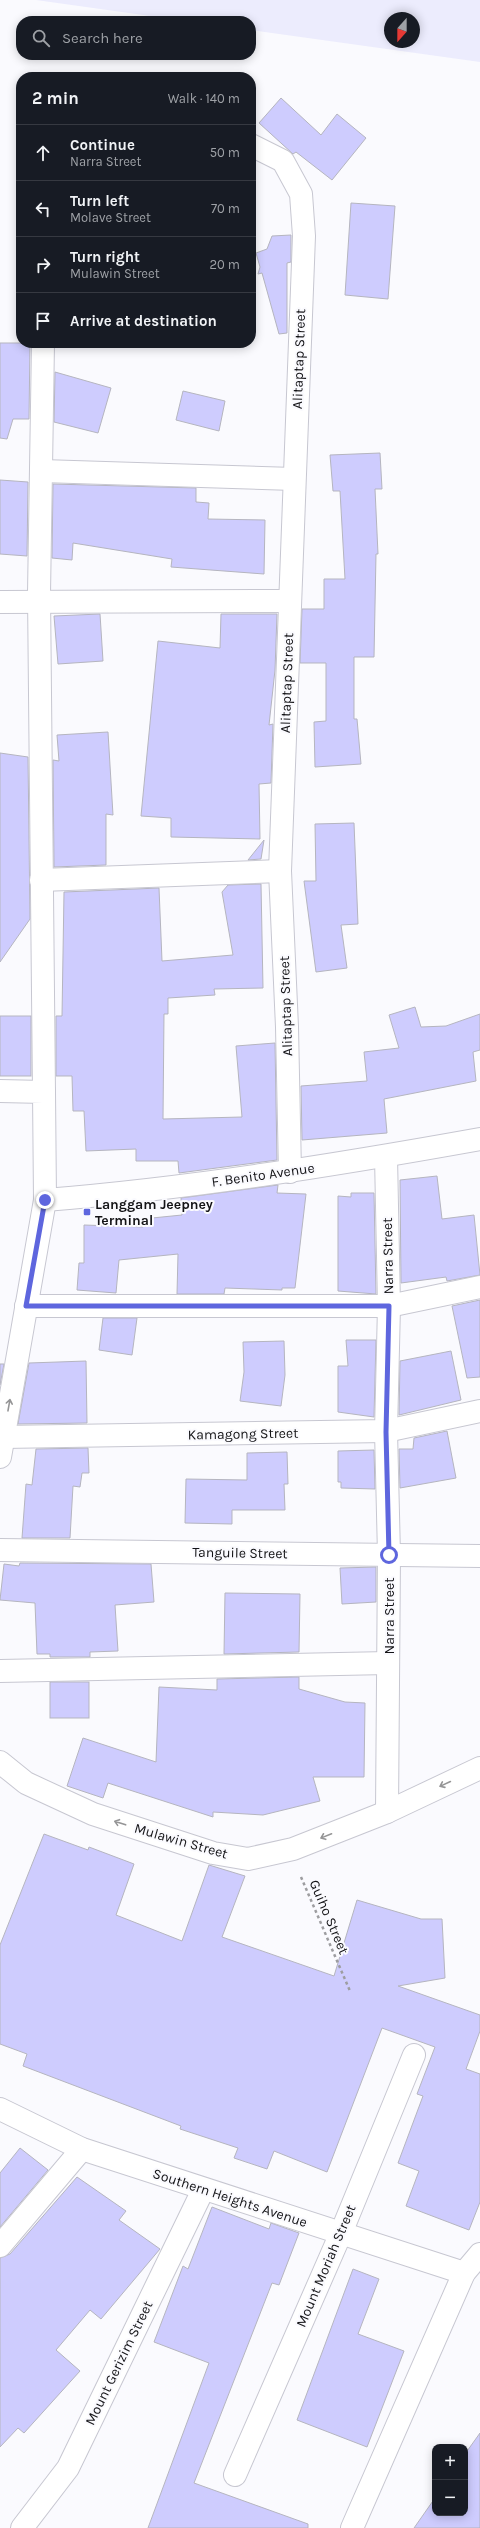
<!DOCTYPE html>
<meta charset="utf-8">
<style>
body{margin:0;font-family:Karla,sans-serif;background:#242831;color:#f1f3f6}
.controls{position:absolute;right:12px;bottom:12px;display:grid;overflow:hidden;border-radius:8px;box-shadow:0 2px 10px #0003}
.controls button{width:36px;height:36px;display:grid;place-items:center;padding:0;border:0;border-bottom:1px solid #363941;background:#171b24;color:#f1f3f6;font:20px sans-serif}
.compass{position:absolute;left:384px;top:12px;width:36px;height:36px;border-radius:50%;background:#171b24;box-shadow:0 2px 10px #0003;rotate:201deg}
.stop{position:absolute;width:12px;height:12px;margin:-9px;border:3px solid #5e66de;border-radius:50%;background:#fff}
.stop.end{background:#5e66de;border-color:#fff;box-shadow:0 1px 4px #0008}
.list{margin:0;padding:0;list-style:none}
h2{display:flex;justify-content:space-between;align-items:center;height:52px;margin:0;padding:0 16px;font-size:17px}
h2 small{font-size:13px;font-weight:400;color:#9ea1a6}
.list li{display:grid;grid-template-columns:26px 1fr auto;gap:12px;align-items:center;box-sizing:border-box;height:56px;padding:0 16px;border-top:1px solid #363941}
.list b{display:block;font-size:15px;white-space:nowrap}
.list p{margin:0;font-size:13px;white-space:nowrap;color:#9ea1a6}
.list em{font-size:13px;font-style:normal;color:#9ea1a6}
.icon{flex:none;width:22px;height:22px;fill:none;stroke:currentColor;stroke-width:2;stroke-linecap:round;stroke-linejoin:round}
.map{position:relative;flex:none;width:480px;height:2528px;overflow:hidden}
.search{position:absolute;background:#171b24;box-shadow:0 2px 10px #0003;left:16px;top:16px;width:240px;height:44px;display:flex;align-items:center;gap:10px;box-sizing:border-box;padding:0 14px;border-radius:16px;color:#9ea1a6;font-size:15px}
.panel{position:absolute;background:#171b24;box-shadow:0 2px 10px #0003;left:16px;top:72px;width:240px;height:276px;border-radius:16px}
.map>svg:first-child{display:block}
.built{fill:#ececfd;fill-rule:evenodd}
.building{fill:#ceccfe;stroke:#b5b5bf}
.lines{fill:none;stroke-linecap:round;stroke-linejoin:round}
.street-casing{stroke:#c7c7d1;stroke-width:24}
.secondary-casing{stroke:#c7c7d1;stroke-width:24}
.path{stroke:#9d9da0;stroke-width:2.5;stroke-dasharray:3 3;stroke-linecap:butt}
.street{stroke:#fff;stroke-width:22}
.secondary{stroke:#fff;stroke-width:22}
.oneway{stroke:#959596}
.route{stroke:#5e66de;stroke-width:5}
.poi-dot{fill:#5e66de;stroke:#fafafe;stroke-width:1.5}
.labels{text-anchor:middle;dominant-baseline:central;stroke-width:4;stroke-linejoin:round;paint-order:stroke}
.street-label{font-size:14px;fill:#131316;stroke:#fafafe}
.poi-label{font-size:14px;font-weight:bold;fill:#131316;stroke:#fafafe;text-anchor:start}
</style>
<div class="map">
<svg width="480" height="2528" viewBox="0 0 480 2528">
<rect width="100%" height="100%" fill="#fafafe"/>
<path class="built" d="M36 0H480V62L251 30V21H186ZM390 18H414V42H390Z"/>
<g class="building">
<path d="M281 98 321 135 337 114 366 138 332 180 296 152 293 154 259 123Z"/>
<path d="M351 203 395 206 388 299 345 295Z"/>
<path d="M291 235V262L287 263V333L279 334 262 273 258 274 260 267 256 253 267 249 272 236Z"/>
<path d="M0 343H30L29 419H13L7 439 0 438Z"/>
<path d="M55 372 111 388 98 433 54 422Z"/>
<path d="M183 391 225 401 219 431 176 420Z"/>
<path d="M380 453 382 489H375L378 554H376L374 657H354V719H357L361 764 315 767 314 722 326 721V663H300L302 609H324V579H345L340 491H333L330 455Z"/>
<path d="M0 480 28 482 27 556 0 554Z"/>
<path d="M53 484 196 488V502L209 503 208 519 265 520 264 574 171 567 172 559 73 543 72 560 52 558Z"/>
<path d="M100 614 103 661 58 664 54 616Z"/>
<path d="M221 614H277L275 670 269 725 273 724 271 783 259 784 260 839 171 837V818L141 816 158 641 220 648Z"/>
<path d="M108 732 113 815 106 814V865L54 867 53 760 59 761 57 735Z"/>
<path d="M0 753 28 757 30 919 0 962Z"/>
<path d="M354 823 358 924 341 925 347 968 316 972 304 881H316L315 824Z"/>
<path d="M264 840 261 859 248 860Z"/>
<path d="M261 884 263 988 214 989 215 995 168 998V1014H164L163 1119 242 1117 236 1046 275 1043 277 1160 179 1173 178 1161H136V1149L86 1151 84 1111H73L72 1076H56V1016H62L64 892 159 888 162 961 233 955 222 892 228 885Z"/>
<path d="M415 1007 421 1027 446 1026 480 1014V1050L473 1052 476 1081 384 1099 387 1133 302 1140 301 1086 367 1081 364 1052 399 1048 389 1015Z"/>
<rect x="0" y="1016" width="31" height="60"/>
<path d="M437 1176 442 1219 474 1215 480 1275 447 1281 446 1277 401 1283 400 1180Z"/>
<path d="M278 1185 277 1193 306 1194 295 1288H282V1290L225 1288 224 1294H177L178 1254 119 1260 116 1293 77 1290 79 1263H84V1225L143 1227 142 1219 182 1215 181 1198Z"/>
<path d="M351 1193H374L376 1294 338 1291V1196L351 1197Z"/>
<path d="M480 1300V1377L467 1378 452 1306Z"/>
<path d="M103 1318H137L132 1355 99 1350Z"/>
<path d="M346 1340H376L374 1417 338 1412V1366H348Z"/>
<path d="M284 1341 285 1375 281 1406 240 1401 244 1372 243 1342Z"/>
<path d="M451 1351 461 1400 399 1415 400 1361Z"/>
<path d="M86 1361 87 1423 18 1424 29 1363Z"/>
<path d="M0 1364H4L0 1385Z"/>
<path d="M447 1431 456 1478 400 1488 399 1449H413L414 1438Z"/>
<path d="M88 1448 89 1473H82L80 1487 73 1486 70 1538H22L26 1484 32 1485 36 1449Z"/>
<path d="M374 1450 375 1489 341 1488V1482H338V1451Z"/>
<path d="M287 1452 288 1484H284L285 1510H232V1524L185 1523 186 1479 247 1480V1453Z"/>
<path d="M20 1563 151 1564 154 1602 115 1605 118 1651 90 1652V1657H50V1654H37L35 1603 0 1600 4 1564 19 1566Z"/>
<path d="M376 1567V1602L342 1604 340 1568Z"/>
<path d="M225 1593 300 1594 299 1652 224 1654Z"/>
<path d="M299 1677V1689L345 1702 365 1703 364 1777H313L320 1801 263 1815 213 1812V1817L108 1783 103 1798 67 1786 83 1738 156 1762 159 1687 217 1690V1679Z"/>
<rect x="50" y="1682" width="39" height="36"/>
<path d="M44 1834 88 1850 89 1847 134 1864 116 1915 182 1941 209 1865 245 1876 222 1937 334 1976 357 1900 421 1919H442L445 1978 398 1986 480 2015V2031L466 2069 480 2074V2202L469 2230 406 2206 419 2171 398 2163 423 2096 417 2094 435 2047 382 2028 327 2172 274 2151 267 2169 234 2158 238 2148 180 2129 181 2126 23 2066 27 2054 0 2044V1945Z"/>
<path d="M20 2148 48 2170 0 2227V2173Z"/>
<path d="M77 2177 126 2211 119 2220 160 2249 101 2319 90 2310 56 2350 80 2371 24 2433 18 2428 0 2447V2258L10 2254Z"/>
<path d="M212 2207 269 2229 271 2223 299 2233 279 2285 272 2283 194 2483 308 2524V2528H148L209 2363 154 2342 183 2266 188 2269Z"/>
<path d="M353 2269 379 2279 358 2334 404 2351 367 2447 297 2420Z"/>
<path d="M480 2433V2528H414L435 2498V2513H465V2454Z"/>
</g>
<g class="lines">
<g class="street-casing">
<g id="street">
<path d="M251 145 283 161 301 194 304 236 280 871 287 1027 290 1172"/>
<path d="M43 343 39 594 44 1092"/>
<path d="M42 471 294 479"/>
<path d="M0 602 289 601"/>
<path d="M41 880 280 871"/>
<path d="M386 1156 389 1306 386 1431 389 1555 387 1812"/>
<path d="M26 1306H389L480 1287"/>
<path d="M3 1437 386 1431 480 1411"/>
<path d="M0 1550 480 1556"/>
<path d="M0 1671 388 1663"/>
<path d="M0 2109 82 2149 464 2273"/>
<path d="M0 2246 82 2149"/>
<path d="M235 2475 341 2233 414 2055"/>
<path d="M22 2528 68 2468 203 2190"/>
</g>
</g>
<g class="secondary-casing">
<g id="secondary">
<path d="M0 1091 44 1092 45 1200 0 1457"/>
<path d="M45 1200C192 1188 335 1165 480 1139"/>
<path d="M0 1762 26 1783 93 1814 213 1853 248 1859 293 1849 387 1812 480 1768"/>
<path d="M352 2528 464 2273 480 2254"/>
</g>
</g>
<path class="path" d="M301 1877 350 1991"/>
<use href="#street" class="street"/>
<use href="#secondary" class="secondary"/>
</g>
<defs><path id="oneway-shaft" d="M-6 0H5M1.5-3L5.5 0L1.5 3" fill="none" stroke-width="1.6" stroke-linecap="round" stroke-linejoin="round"/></defs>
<g class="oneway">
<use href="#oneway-shaft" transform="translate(9 1405) rotate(-80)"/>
<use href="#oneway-shaft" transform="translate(445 1784) rotate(155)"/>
<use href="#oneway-shaft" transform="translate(120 1823) rotate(-162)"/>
<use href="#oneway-shaft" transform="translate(326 1836) rotate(158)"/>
</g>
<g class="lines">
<path class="route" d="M45 1200 26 1306H389L386 1432 389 1555"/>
</g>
<rect class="poi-dot" x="83" y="1208" width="8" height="8" rx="2"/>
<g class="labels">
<g class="street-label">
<text transform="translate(299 359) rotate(-88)">Alitaptap Street</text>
<text transform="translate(287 683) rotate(-88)">Alitaptap Street</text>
<text transform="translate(286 1006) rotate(-92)">Alitaptap Street</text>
<text transform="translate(263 1175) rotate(-8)">F. Benito Avenue</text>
<text transform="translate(388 1256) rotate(-91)">Narra Street</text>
<text transform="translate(243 1434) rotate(-1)">Kamagong Street</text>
<text transform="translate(240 1553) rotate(1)">Tanguile Street</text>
<text transform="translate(389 1616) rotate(-90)">Narra Street</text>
<text transform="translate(181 1841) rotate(16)">Mulawin Street</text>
<text transform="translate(329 1917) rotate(67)">Guiho Street</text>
<text transform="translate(230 2198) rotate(18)">Southern Heights Avenue</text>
<text transform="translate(326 2266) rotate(-67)">Mount Moriah Street</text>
<text transform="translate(119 2363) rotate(-64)">Mount Gerizim Street</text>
</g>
<g class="poi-label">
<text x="95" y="1204">Langgam Jeepney<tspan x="95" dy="16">Terminal</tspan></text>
</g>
</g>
</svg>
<div class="controls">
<button>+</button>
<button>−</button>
</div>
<svg class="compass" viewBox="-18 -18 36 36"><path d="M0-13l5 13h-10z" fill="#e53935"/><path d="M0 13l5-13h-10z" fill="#9ea1a6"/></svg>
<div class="stop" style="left:389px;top:1555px"></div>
<div class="stop end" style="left:45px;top:1200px"></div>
<div class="search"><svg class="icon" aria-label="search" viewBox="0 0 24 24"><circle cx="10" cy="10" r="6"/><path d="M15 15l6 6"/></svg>Search here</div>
<section class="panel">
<h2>2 min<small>Walk · 140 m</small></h2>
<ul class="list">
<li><svg class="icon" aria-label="ahead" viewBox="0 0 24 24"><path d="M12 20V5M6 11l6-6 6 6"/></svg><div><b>Continue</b><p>Narra Street</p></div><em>50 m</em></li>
<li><svg class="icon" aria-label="left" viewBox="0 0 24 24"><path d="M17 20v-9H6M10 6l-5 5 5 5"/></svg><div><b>Turn left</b><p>Molave Street</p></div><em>70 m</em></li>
<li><svg class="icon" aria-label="right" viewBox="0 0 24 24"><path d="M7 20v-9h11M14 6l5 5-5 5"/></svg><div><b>Turn right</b><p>Mulawin Street</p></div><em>20 m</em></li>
<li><svg class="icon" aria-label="arrive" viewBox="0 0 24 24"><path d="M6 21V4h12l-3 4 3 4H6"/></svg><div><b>Arrive at destination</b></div></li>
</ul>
</section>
</div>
